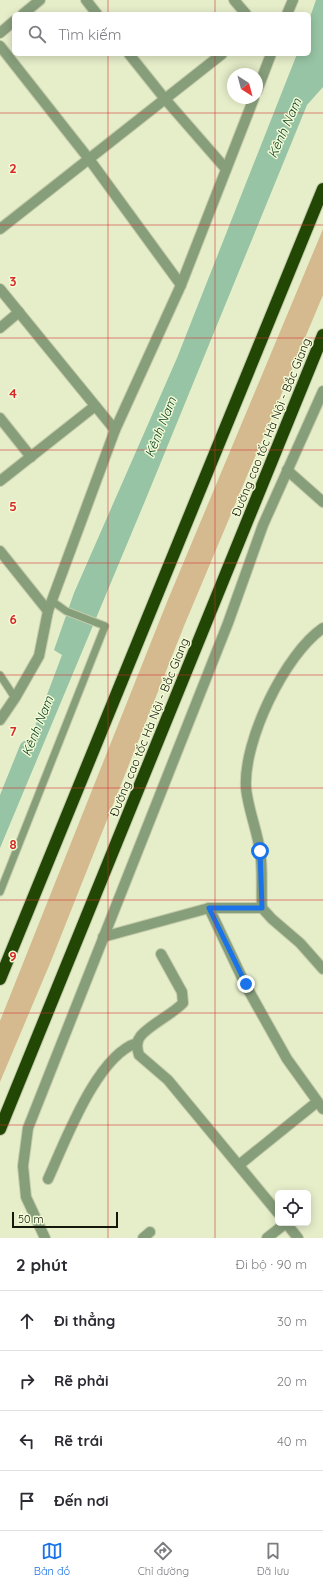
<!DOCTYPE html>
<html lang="vi">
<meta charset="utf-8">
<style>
body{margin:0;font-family:Quicksand,sans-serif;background:#f7f7f7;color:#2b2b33}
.controls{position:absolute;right:12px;bottom:12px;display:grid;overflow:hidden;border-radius:6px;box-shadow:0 2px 10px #0003}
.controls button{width:36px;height:36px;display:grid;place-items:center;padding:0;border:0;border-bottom:1px solid #e1e1e2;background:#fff;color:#2b2b33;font:20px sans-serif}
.compass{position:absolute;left:227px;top:68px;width:36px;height:36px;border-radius:50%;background:#fff;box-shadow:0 2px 10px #0003;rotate:144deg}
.scale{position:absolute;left:12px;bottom:10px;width:106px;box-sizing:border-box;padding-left:4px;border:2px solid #14170a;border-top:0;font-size:11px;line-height:14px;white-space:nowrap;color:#14170a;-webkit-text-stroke:3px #f3fad6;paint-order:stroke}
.stop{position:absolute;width:12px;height:12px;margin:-9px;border:3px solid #1a73e8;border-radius:50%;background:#fff}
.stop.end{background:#1a73e8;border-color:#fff;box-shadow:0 1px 4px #0008}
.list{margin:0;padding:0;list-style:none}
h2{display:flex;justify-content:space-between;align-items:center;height:52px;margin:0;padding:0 16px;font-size:17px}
h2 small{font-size:13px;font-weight:400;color:#7c7c81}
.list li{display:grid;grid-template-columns:26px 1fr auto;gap:12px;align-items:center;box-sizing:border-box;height:60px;padding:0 16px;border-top:1px solid #e1e1e2}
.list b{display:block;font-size:15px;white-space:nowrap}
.list em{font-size:13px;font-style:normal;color:#7c7c81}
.icon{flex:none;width:22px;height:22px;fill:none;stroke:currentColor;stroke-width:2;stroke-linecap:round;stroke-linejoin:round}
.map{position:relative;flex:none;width:323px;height:1238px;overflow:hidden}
.search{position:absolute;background:#fff;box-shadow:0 2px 10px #0003;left:12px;right:12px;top:12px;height:44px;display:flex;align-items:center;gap:10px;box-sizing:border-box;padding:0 14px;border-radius:6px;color:#7c7c81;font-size:15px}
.sheet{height:292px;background:#fff}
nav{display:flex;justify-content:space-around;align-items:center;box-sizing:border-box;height:56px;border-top:1px solid #e1e1e2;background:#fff;font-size:11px;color:#7c7c81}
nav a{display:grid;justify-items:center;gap:2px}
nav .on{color:#1a73e8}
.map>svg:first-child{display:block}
.green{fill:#d5ba8f}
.water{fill:#97c4a4}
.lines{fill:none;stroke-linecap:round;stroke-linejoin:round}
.canal{stroke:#97c4a4;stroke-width:15}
.lane-casing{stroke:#c4cbaa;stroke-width:9}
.street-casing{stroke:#c4cbaa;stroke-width:12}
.highway-casing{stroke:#c4cbaa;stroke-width:14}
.lane{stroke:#879e7b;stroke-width:7}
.street{stroke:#879e7b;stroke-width:10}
.highway{stroke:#224704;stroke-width:12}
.route{stroke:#1a73e8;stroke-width:5}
.grid{fill:none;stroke:#d62828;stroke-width:1;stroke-opacity:0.55}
.labels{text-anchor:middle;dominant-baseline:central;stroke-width:3;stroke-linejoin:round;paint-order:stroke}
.street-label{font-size:12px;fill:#14170a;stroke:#f3fad6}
.water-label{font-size:13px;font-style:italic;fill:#084021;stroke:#f3fad6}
.grid-label{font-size:13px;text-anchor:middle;font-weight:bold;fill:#d62828;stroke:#f3fad6;stroke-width:3;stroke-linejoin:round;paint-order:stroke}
</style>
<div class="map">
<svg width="323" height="1238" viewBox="0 0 323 1238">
<rect width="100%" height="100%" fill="#e5edc9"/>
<path class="green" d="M323 229V295L184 626 51 961 0 1082V1021L167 602Z"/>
<path class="water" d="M316 0H323V87L307 105 145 501 0 848V812L13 785 62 655 54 650 74 593 177 358 297 54H309V20Z"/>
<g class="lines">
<path class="canal" d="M0 815 27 748"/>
<g class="lane-casing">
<g id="lane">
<path d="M0 675 15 698"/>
<path d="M0 892 105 626 66 611 52 601"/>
</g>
</g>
<g class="street-casing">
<g id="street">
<path d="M86 0 97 14"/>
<path d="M234 0 246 14"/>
<path d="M23 14 40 0"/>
<path d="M287 14 293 0"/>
<path d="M0 33 14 21"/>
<path d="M0 46 89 159 181 285"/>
<path d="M129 54 165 99 226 169"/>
<path d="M257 91 271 54"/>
<path d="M0 229 222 54"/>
<path d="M0 289 115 430"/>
<path d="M0 328 19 312"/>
<path d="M0 418 31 457"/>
<path d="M287 470 323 502"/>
<path d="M0 481 95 406"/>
<path d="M0 551 48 611"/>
<path d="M0 720 15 698 39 656 48 611 115 430 181 285 254 98"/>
<path d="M209 908 245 984 287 1059 323 1109"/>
<path d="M262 908C261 890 263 869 260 851 257 830 248 809 246 788 243 741 285 654 323 628"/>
<path d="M103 937 209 908H262L272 919 300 943 323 969"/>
<path d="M161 954 182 992 183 1003C173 1014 146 1027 140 1037 136 1042 137 1049 139 1055L168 1080 278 1213"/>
<path d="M239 1165 317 1102"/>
<path d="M48 1179C65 1142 97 1055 137 1043"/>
<path d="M286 1223 298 1238"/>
<path d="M45 1238 26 1197 23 1166 28 1128 228 623 263 525 323 391"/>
<path d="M143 1238 150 1232"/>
<path d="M267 1238 286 1223"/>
</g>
</g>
<g class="highway-casing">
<g id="highway">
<path d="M0 979 323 189"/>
<path d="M0 1129 323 335"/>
</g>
</g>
<use href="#lane" class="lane"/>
<use href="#street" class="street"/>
<use href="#highway" class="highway"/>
</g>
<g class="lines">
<path class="route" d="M246 984 209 908H262L260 851"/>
</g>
<path class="grid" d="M108 0V14M215 0V14M108 54V1238M215 54V1238M0 113H323M0 225H323M0 338H323M0 450H323M0 563H323M0 675H323M0 788H323M0 900H323M0 1013H323M0 1125H323"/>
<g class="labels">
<g class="street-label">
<text transform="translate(271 427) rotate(-68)">Đường cao tốc Hà Nội - Bắc Giang</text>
<text transform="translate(149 727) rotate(-68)">Đường cao tốc Hà Nội - Bắc Giang</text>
</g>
<g class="water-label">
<text transform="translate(284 128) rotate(-66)">Kênh Nam</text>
<text transform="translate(160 427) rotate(-68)">Kênh Nam</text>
<text transform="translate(37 726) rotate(-68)">Kênh Nam</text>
</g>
</g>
<g class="grid-label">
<text x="13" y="173">2</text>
<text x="13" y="286">3</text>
<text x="13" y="398">4</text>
<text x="13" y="511">5</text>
<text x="13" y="624">6</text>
<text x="13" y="736">7</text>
<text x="13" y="849">8</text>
<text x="13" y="961">9</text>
</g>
</svg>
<div class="controls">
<button><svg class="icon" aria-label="locate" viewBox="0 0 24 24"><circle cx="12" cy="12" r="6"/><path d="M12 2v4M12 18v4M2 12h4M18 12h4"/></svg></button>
</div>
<svg class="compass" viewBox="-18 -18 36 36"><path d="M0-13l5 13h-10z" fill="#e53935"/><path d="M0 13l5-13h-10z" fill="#7c7c81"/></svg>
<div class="scale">50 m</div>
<div class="stop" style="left:260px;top:851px"></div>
<div class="stop end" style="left:246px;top:984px"></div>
<div class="search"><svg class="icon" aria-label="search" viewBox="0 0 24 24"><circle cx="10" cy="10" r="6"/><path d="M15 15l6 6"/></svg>Tìm kiếm</div>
</div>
<section class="sheet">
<h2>2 phút<small>Đi bộ · 90 m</small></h2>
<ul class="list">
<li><svg class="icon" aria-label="ahead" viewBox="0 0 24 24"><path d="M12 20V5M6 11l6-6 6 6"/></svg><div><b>Đi thẳng</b></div><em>30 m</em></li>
<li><svg class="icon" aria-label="right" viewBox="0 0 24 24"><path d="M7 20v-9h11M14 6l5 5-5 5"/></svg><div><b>Rẽ phải</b></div><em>20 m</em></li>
<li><svg class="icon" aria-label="left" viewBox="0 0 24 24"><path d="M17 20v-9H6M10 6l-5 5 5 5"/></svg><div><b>Rẽ trái</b></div><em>40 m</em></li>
<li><svg class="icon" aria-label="arrive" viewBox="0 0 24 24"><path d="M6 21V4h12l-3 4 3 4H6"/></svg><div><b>Đến nơi</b></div></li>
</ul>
</section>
<nav>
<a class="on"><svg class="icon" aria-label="map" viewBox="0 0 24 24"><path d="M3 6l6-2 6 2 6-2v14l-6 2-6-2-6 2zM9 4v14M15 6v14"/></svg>Bản đồ</a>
<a><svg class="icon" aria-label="directions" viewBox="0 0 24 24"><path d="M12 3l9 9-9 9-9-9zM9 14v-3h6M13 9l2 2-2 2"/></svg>Chỉ đường</a>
<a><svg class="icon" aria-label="saved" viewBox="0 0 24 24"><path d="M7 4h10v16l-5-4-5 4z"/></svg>Đã lưu</a>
</nav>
